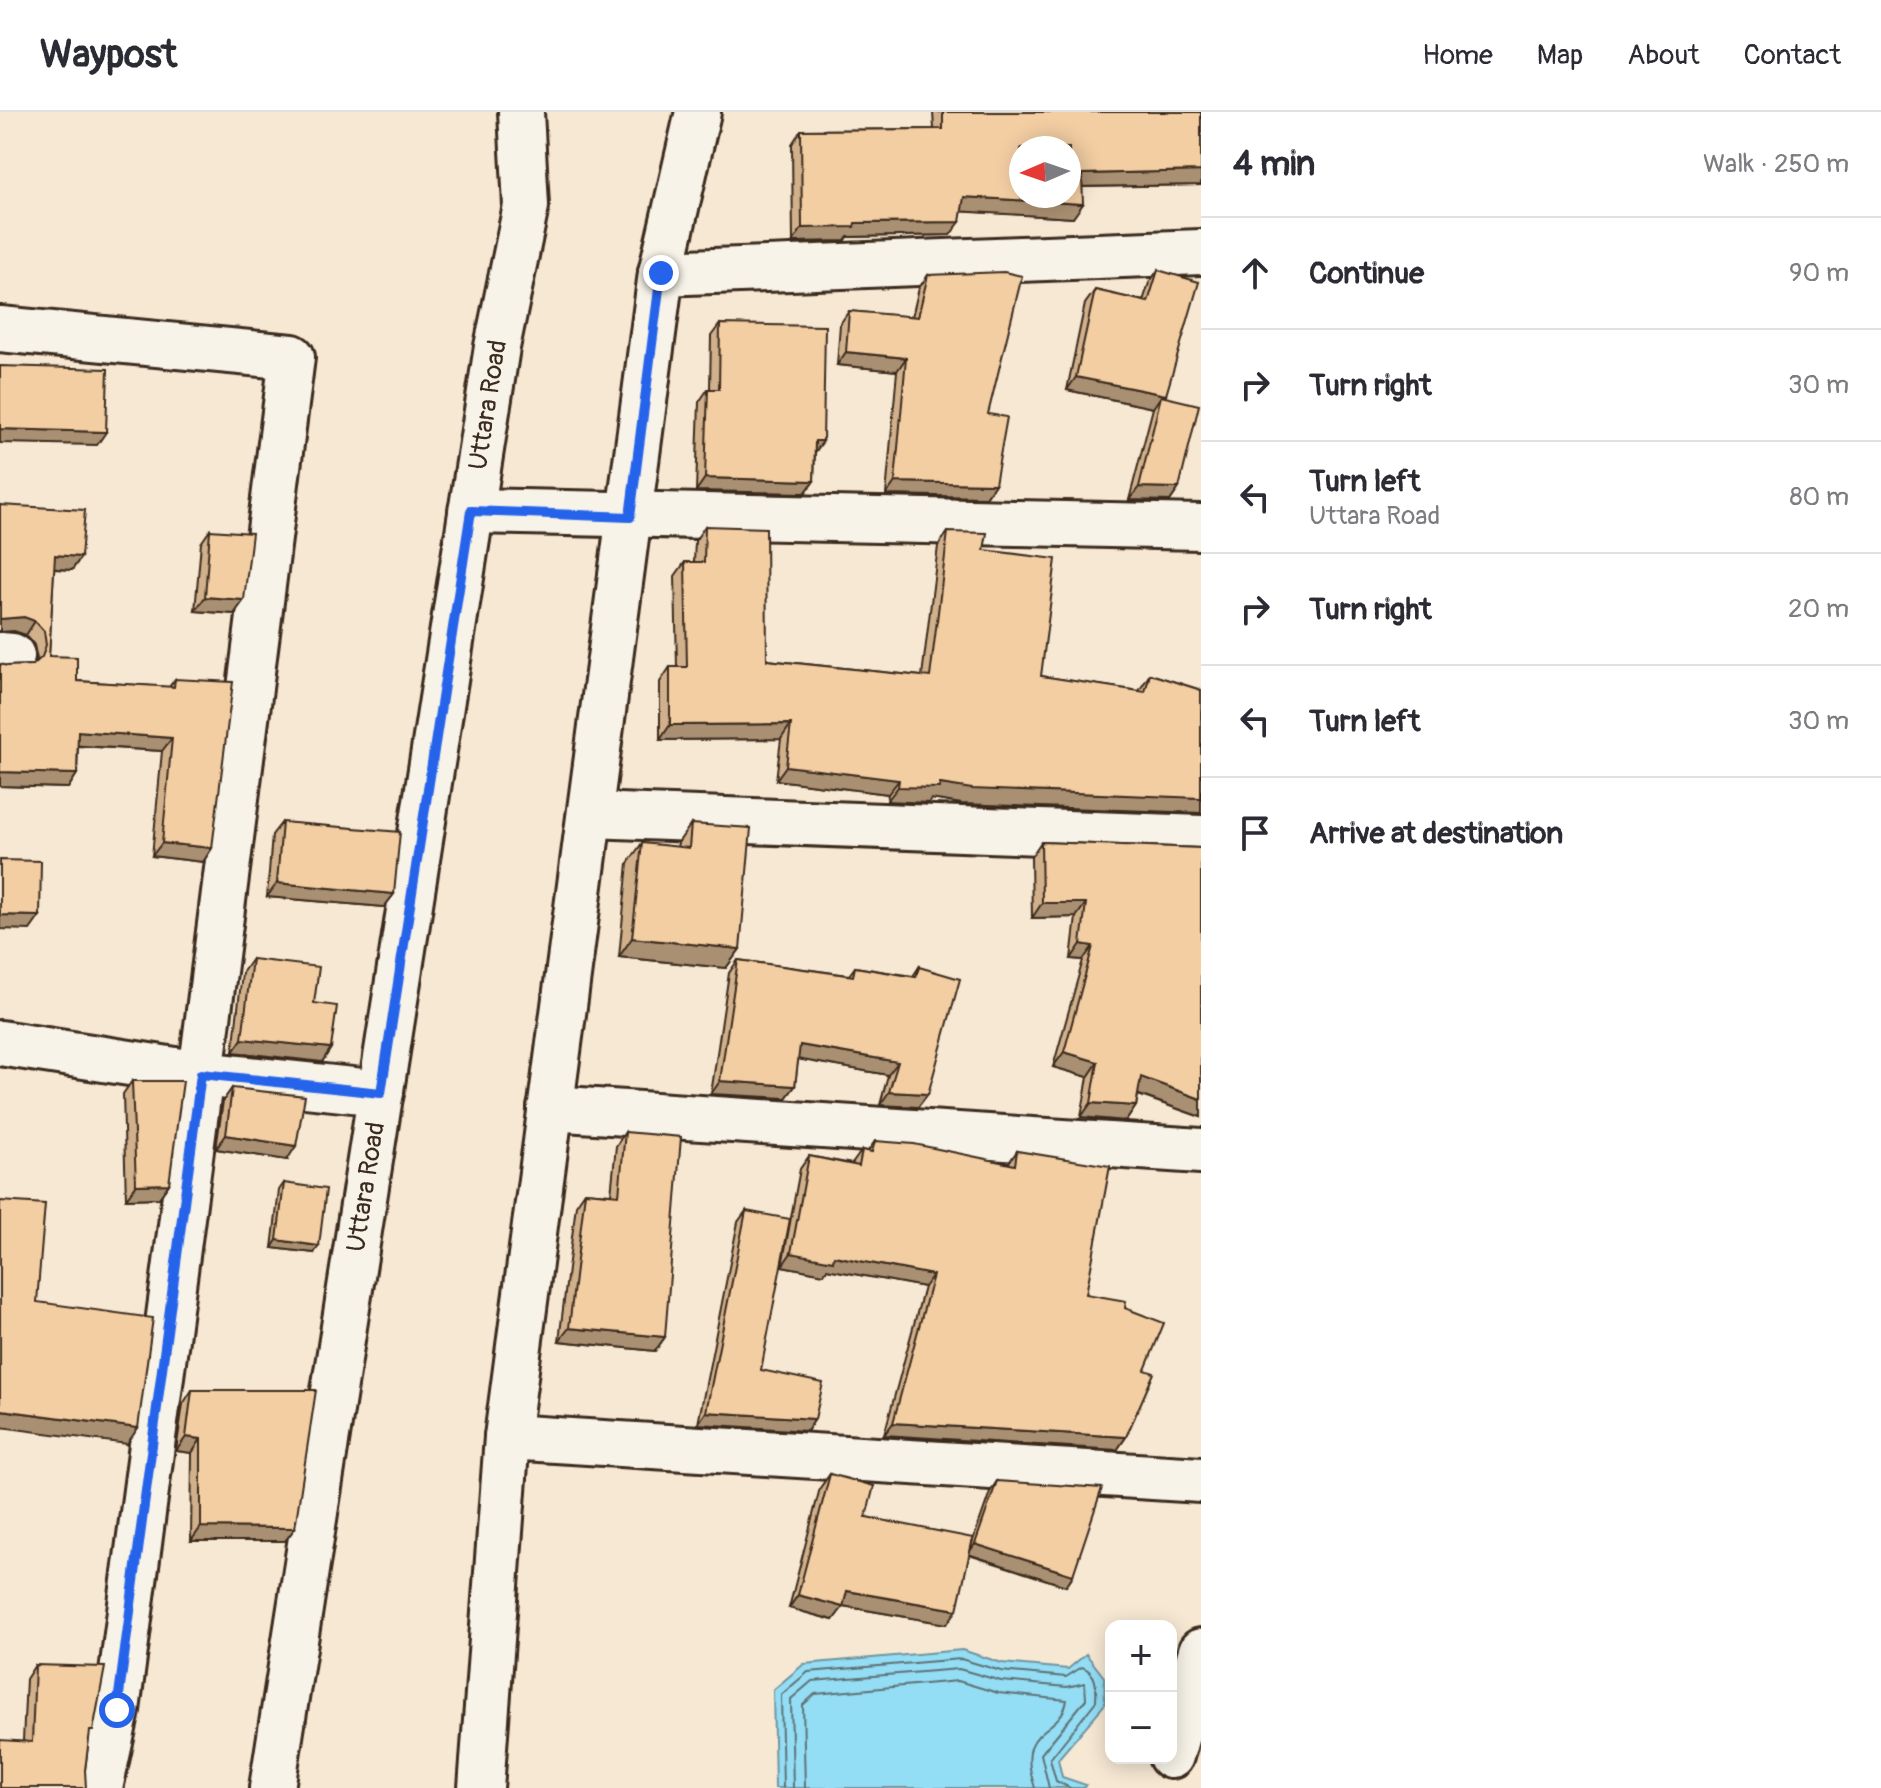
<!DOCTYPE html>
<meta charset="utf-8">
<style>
body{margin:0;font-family:Pangolin,sans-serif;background:#f2f2f3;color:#2b2b33}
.controls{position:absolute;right:24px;bottom:24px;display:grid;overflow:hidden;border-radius:16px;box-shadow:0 4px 20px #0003}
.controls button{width:72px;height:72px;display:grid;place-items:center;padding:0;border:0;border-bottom:2px solid #e1e1e2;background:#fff;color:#2b2b33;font:40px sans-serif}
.compass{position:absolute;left:1009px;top:24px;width:72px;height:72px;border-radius:50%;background:#fff;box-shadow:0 4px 20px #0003;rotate:268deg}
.stop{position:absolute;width:24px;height:24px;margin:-18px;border:6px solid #2563eb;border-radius:50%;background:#fff}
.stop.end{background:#2563eb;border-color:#fff;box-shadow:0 2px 8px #0008}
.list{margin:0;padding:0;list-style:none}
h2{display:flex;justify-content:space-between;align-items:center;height:104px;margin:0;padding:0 32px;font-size:34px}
h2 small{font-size:26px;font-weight:400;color:#7c7c81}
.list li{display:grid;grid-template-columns:52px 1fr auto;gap:24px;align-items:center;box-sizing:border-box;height:112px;padding:0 32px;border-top:2px solid #e1e1e2}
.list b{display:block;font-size:30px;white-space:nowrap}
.list p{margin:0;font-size:26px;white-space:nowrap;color:#7c7c81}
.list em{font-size:26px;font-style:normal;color:#7c7c81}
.icon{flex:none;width:44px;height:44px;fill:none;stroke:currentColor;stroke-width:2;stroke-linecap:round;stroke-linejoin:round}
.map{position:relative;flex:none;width:1201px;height:1676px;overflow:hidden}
header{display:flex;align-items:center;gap:48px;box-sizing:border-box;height:112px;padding:0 40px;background:#fff;border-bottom:2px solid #e1e1e2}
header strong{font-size:38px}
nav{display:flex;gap:44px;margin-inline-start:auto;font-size:28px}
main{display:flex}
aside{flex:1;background:#fff}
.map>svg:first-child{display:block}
.water{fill:#93ddf5;stroke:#70959f;stroke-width:2}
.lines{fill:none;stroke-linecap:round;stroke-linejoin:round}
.shore{stroke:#5e7274;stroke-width:2}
.minor-casing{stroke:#3b2a1e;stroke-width:50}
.minor{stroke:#f7f3e8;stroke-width:44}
.wall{fill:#d1b18c;stroke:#3b2a1e;stroke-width:2}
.shaded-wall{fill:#aa9072;stroke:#3b2a1e;stroke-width:2}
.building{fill:#f3cea3;stroke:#3b2a1e;stroke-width:2;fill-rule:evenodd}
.route{stroke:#2563eb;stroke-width:10}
.labels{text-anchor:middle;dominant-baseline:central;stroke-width:8;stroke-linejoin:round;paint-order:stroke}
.street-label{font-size:26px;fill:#3b2a1e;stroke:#f7f3e8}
</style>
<header>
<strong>Waypost</strong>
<nav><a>Home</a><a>Map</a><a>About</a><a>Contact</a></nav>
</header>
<main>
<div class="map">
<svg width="1201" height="1676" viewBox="0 0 1201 1676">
<rect width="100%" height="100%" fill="#f6e8d3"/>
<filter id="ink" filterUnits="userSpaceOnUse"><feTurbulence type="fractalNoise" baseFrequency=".0125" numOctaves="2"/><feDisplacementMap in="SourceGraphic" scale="16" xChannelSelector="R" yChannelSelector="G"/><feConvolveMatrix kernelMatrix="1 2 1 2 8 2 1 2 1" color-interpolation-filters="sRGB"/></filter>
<g filter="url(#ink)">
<path class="water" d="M962 1538 1002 1551 1068 1557 1086 1542 1104 1565 1105 1592 1058 1647 1062 1665 1086 1673 1084 1676H775L773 1578 804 1552Z"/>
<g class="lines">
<g class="shore">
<path d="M783 1676 781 1583 808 1560 961 1547 1001 1559 1066 1565 1082 1555C1097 1560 1097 1576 1096 1589L1050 1647 1056 1669 1070 1676"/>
<path d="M793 1676 791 1587 812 1569 959 1557 1001 1569 1067 1575 1085 1571 1086 1587 1041 1642 1049 1676"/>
<path d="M805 1676 803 1593 815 1582 958 1569 998 1581 1067 1588C1061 1625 1013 1611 1035 1676"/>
</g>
<g class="minor-casing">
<g id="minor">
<path d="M661 161 1201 140"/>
<path d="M0 217 292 245 201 962 0 931"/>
<path d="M471 399 1201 415"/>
<path d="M0 543 12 544"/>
<path d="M591 703 1201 726"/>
<path d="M550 996 1201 1039"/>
<path d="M507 1325 1201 1368"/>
<path d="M1171 1644 1201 1539"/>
<path d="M100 1676 117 1598 201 962 381 981"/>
<path d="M272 1676 497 235 526 94 521 0"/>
<path d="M481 1676 507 1325 661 161 698 0"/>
</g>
</g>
<use href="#minor" class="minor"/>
</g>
<g class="wall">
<path d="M933 0H1201V73L1082 75 1073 106 962 99 950 123 848 125 845 129 793 130 792 32 801 18 934 17Z"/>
<path d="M1158 158 1166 283 1164 285 1179 376 1170 389 1129 388 1153 296 1067 278 1085 192 1095 178 1143 189 1149 171Z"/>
<path d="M928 163 988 302 995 372 986 385 886 383 897 259 837 253 840 212 849 199 912 205 919 176Z"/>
<path d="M720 212 823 329 815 340 814 369 805 381 696 379 699 290 708 277H710L711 224Z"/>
<path d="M0 393 81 445 72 458 54 457 49 544 77 569 169 575 175 567 212 736 203 750 152 744 162 639 78 634 77 662 68 676 0 674V552L7 554 33 553 37 547 34 533 26 523 14 519 0 520Z"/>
<path d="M705 414 767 548 922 564 938 434 948 420 984 438 1041 564 1139 579 1150 562 1201 578 962 692 931 687 929 691 887 689 888 682 776 668 781 627 660 628V570L670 555H677L675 464 685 450H694L695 429Z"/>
<path d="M210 418 234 502 195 499 201 431Z"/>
<path d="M282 710 394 782 384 795 267 785 272 723Z"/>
<path d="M691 712 740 837 726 856 619 845 628 751 642 731 677 735 678 731Z"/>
<path d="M1041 730 1201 736V1005L1138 983 1136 994 1126 1009 1081 1005 1088 965 1053 955 1083 848 1071 847 1076 805 1032 806 1031 745Z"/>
<path d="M252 847 314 891 331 936 322 950 233 940 242 861Z"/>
<path d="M738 848 849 863 855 855 913 864 919 855 918 995 880 993 888 963 798 947 795 974 786 986 711 982 729 861Z"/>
<path d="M132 969 169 1072 159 1086 126 1087 123 982Z"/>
<path d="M232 976 287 1048 216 1037 223 989Z"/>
<path d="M625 1020 665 1225 655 1239 559 1229 576 1093 585 1080 611 1082 616 1034Z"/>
<path d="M875 1029 1008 1052 1017 1039 1086 1182 1125 1196 1145 1258 1126 1325 1117 1338 884 1323 924 1175 827 1157 824 1162 782 1154 800 1057 809 1044 852 1052 862 1038 868 1039Z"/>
<path d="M284 1071 314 1141 272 1136 279 1078Z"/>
<path d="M746 1099 761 1258 815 1307 807 1319 698 1312 738 1110Z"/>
<path d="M192 1278 295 1416 285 1429H191L192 1341 176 1339 183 1292Z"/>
<path d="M830 1362 866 1405 971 1434 990 1380 997 1369 1073 1463 1066 1474 969 1443 947 1512 843 1494 833 1508 789 1496 820 1376Z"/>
<path d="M35 1553 89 1625 85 1658 23 1629 26 1567Z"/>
</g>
<g class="shaded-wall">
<path d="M1201 59V73L1072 75 1082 62Z"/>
<path d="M964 85 1083 92 1073 106 955 99Z"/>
<path d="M960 110 950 123 848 125 845 129 793 130 802 116 855 111Z"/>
<path d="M846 240 906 246 897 259 837 253Z"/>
<path d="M1076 265 1166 283 1158 294 1161 284 1153 296 1067 278Z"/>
<path d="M0 317 106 320 97 333 0 331Z"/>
<path d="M815 329H823L814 342Z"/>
<path d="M705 366 814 369 805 381 696 379Z"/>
<path d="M895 370 995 372 986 385 886 383Z"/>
<path d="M1139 375 1179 376 1170 389 1129 388Z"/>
<path d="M55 443 81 445 72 458 45 456Z"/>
<path d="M205 485 244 488 234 502 195 499Z"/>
<path d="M24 505 35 509 26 523 14 519 0 520V507Z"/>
<path d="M791 612 781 627 660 628 670 613Z"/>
<path d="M78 619 172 626 162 639 68 633Z"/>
<path d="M786 654 899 668 888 682 776 668Z"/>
<path d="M0 660 77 662 68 676 0 674Z"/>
<path d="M940 672 1201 686V701L962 692 931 687 929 691 887 689 898 675Z"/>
<path d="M162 731 212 736 203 750 152 744Z"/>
<path d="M277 771 394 782 384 795 267 785Z"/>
<path d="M1042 791H1086L1076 805 1032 806Z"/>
<path d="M0 803 40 804 30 818 0 817Z"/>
<path d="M632 826 740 837 726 856 619 845Z"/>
<path d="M1081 832 1093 834 1083 848 1071 847Z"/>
<path d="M242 927 331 936 322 950 233 940Z"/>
<path d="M800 933 898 950 888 963 791 946Z"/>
<path d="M1064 940 1098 950 1088 965 1053 955Z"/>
<path d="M1141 965 1201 987V1005L1131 980Z"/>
<path d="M720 969 795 974 786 986 711 982Z"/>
<path d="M889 980 928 982 918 995 880 993Z"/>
<path d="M1091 991 1136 994 1126 1009 1081 1005Z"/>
<path d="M226 1023 296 1034 287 1048 216 1037Z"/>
<path d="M169 1072 159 1086 126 1087 136 1073Z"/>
<path d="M277 1128 319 1134 314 1141 272 1136Z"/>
<path d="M791 1141 834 1144 933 1163 924 1175 827 1157 824 1162 782 1154Z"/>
<path d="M569 1216 665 1225 655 1239 559 1229Z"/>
<path d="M1 1298 138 1316 127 1332 0 1315Z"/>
<path d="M706 1300 815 1307 807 1319 698 1312Z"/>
<path d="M893 1311 1126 1325 1117 1338 884 1323Z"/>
<path d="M186 1325 201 1327 192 1341 176 1339Z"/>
<path d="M201 1415 295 1416 285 1429H191Z"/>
<path d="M975 1432 1073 1463 1066 1474 968 1442Z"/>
<path d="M847 1479 957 1498 947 1512 837 1493Z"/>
<path d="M798 1483 843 1495 833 1508 789 1496Z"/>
</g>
<g class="building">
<path d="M943 0H1201V59L1082 62 1083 92 964 85 960 110 855 111 854 115 802 116 801 18 943 17ZM1021 36H1069V84H1021Z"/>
<path d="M1158 158 1199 170 1166 283 1076 265 1095 178 1148 190Z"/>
<path d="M1004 160 1022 164 988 302 1007 305 995 372 895 370 906 246 846 240 849 199 918 205 928 163Z"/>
<path d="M720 212 825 214 823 329H815L814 369 705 366 708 277H719Z"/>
<path d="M0 254 108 257 106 320 0 317Z"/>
<path d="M1161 284 1199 293 1179 376 1139 375Z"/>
<path d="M0 393 85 398 81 445 55 443 49 544 77 545V569L174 575 175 567 233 570 212 736 162 731 172 626 78 619 77 662 0 660V552L7 554 33 553 42 545 46 533 44 519 35 509 24 505 0 507Z"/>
<path d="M705 414 766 416 767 548 930 565 948 420 987 421 984 438 1056 447 1041 564 1145 580 1150 562 1201 578V686L972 677 940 672 939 676 898 675 899 668 786 654 791 612 670 613V555H687L685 450H704Z"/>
<path d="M210 418 252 421 244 488 205 485Z"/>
<path d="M282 710 400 720 394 782 277 771Z"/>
<path d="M691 712 751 716 740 837 632 826 642 731 689 736Z"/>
<path d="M1041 730 1201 736V987L1141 965 1136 994 1091 991 1098 950 1064 940 1093 834 1081 832 1086 791H1042Z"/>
<path d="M0 748 41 749 40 804 0 803Z"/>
<path d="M252 847 319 855 314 891 337 894 331 936 242 927Z"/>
<path d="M738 848 853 864 855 855 916 865 919 855 960 867 928 982 889 980 898 950 800 933 795 974 720 969Z"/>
<path d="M132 969H183L169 1072 136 1073Z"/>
<path d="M232 976 305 984 296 1034 226 1023Z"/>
<path d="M625 1020 681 1025 665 1225 569 1216 585 1080 619 1083Z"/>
<path d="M875 1029 914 1032 1015 1053 1017 1039 1110 1054 1086 1182 1126 1189 1125 1196 1164 1211 1145 1258 1154 1261 1126 1325 893 1311 933 1163 834 1144 833 1149 791 1141 809 1044 859 1054 862 1038 872 1040Z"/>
<path d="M284 1071 326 1077 319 1134 277 1128Z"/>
<path d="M0 1089 45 1092 37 1190 153 1206 138 1316 1 1298 0 1321Z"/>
<path d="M746 1099 790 1107 761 1258 823 1271 815 1307 706 1300Z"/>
<path d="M192 1278H316L295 1416 201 1415V1327L186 1325Z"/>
<path d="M830 1362 874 1374 866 1405 973 1426 957 1498 847 1479 843 1495 798 1483Z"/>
<path d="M997 1369 1102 1376 1073 1463 975 1432Z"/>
<path d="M35 1553 105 1555 93 1619H90L85 1658 86 1676H0V1628L32 1630Z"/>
</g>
</g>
<g class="lines" filter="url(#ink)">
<path class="route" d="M117 1598 201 962 381 981 471 399 630 405 661 161"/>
</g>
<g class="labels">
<g class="street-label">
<text transform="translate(488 293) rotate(-81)">Uttara Road</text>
<text transform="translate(366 1075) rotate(-81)">Uttara Road</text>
</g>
</g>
</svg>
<div class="controls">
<button>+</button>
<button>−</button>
</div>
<svg class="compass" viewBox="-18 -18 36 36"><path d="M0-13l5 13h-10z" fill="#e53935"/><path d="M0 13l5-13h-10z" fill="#7c7c81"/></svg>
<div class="stop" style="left:117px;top:1598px"></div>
<div class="stop end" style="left:661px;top:161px"></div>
</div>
<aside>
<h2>4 min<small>Walk · 250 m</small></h2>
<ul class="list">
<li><svg class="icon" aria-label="ahead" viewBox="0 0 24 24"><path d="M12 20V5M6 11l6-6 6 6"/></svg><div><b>Continue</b></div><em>90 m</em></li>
<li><svg class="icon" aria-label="right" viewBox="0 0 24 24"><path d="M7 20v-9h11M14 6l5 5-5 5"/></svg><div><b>Turn right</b></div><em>30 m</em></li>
<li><svg class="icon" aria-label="left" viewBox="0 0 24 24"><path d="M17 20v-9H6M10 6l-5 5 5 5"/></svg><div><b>Turn left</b><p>Uttara Road</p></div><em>80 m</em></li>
<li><svg class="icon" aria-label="right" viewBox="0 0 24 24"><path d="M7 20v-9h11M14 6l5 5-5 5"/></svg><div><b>Turn right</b></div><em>20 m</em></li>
<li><svg class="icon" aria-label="left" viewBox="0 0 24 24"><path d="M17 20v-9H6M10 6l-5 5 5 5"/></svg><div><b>Turn left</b></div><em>30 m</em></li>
<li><svg class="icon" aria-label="arrive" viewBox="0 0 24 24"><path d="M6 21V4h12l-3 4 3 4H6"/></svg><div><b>Arrive at destination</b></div></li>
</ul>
</aside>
</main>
